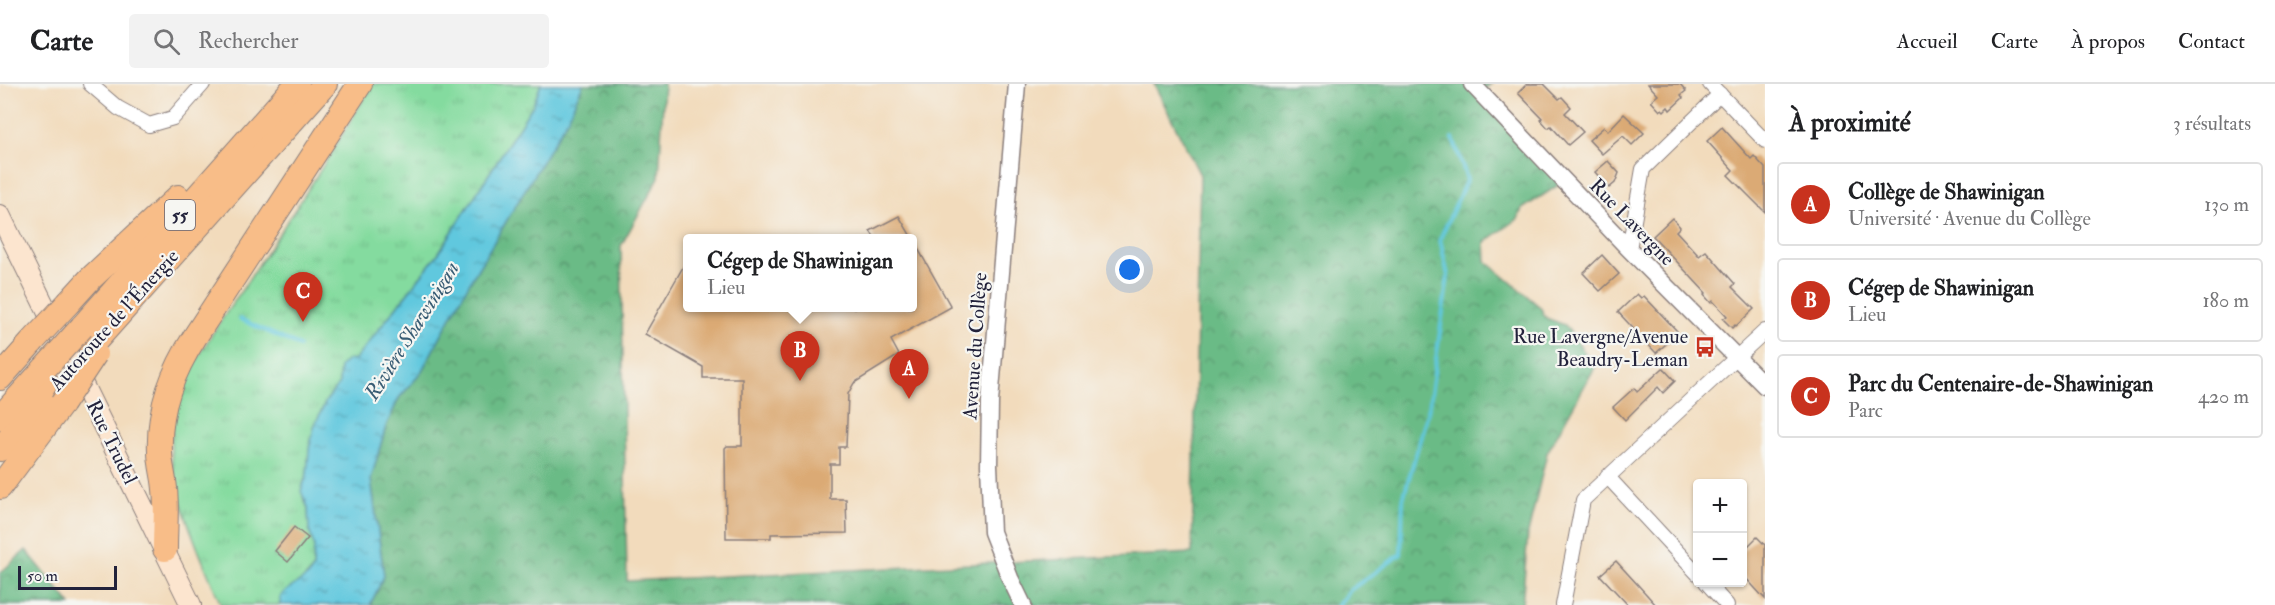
<!DOCTYPE html>
<html lang="fr">
<meta charset="utf-8">
<style>
body{margin:0;font-family:"IM FELL Double Pica",serif;background:#f2f2f2;color:#202124}
.controls{position:absolute;right:18px;bottom:18px;display:grid;overflow:hidden;border-radius:6px;box-shadow:0 2px 4px #0004}
.controls button{width:54px;height:54px;display:grid;place-items:center;padding:0;border:0;border-bottom:2px solid #e0e0e0;background:#fff;color:#202124;font:30px sans-serif}
.scale{position:absolute;left:18px;bottom:15px;width:99px;box-sizing:border-box;padding-left:6px;border:3px solid #22223b;border-top:0;font-size:16px;line-height:21px;white-space:nowrap;color:#22223b;-webkit-text-stroke:4px #f6f6f2;paint-order:stroke}
.you{position:absolute;left:1130px;top:186px;width:21px;height:21px;margin:-15px;border:4px solid #fff;border-radius:50%;background:#1a73e8;box-shadow:0 0 0 9px #1a73e833}
.badge{display:grid;place-items:center;width:39px;height:39px;border-radius:50%;background:#c8321e;color:#fff;font-size:20px;font-weight:700}
.pin{position:absolute;translate:-50% -50px;filter:drop-shadow(0 2px 3px #0008)}
.pin::after{content:'';position:absolute;top:32px;width:21px;height:18px;background:inherit;clip-path:polygon(0 0,100% 0,50% 100%)}
.popup{position:absolute;left:683px;top:150px;width:234px;height:78px;box-sizing:border-box;display:grid;place-content:center;border-radius:6px;background:#fff;filter:drop-shadow(0 2px 4px #0005);font-size:20px;white-space:nowrap;color:#757577}
.popup b{font-size:22px;color:#202124}
.popup::after{content:'';position:absolute;left:50%;top:100%;margin-left:-12px;border:12px solid transparent;border-top-color:#fff}
.list{margin:0;padding:0;list-style:none}
h2{display:flex;justify-content:space-between;align-items:center;height:78px;margin:0;padding:0 24px;font-size:26px}
h2 small{font-size:20px;font-weight:400;color:#757577}
.list li{display:grid;grid-template-columns:39px 1fr auto;gap:18px;align-items:center;box-sizing:border-box;height:84px;margin:0 12px 12px;padding:0 12px;border:2px solid #e0e0e0;border-radius:6px}
.list b{display:block;font-size:22px;white-space:nowrap}
.list p{margin:0;font-size:20px;white-space:nowrap;color:#757577}
.list em{font-size:20px;font-style:normal;color:#757577}
.icon{flex:none;width:33px;height:33px;fill:none;stroke:currentColor;stroke-width:2;stroke-linecap:round;stroke-linejoin:round}
.map{position:relative;flex:none;width:1765px;height:521px;overflow:hidden}
header{display:flex;align-items:center;gap:36px;box-sizing:border-box;height:84px;padding:0 30px;background:#fff;border-bottom:2px solid #e0e0e0}
header strong{font-size:28px}
nav{display:flex;gap:33px;margin-inline-start:auto;font-size:21px}
.search{width:420px;height:54px;background:#f2f2f2;display:flex;align-items:center;gap:15px;box-sizing:border-box;padding:0 21px;border-radius:6px;color:#757577;font-size:22px}
main{display:flex}
aside{flex:1;background:#fff}
.map>svg:first-child{display:block}
.forest{fill:url(#forest-crowns);stroke:#466e60;stroke-width:1.5}
.park{fill:url(#park-tufts);stroke:#537e6d;stroke-width:1.5}
.water{fill:url(#water-ripples);stroke:#42758c;stroke-width:1.5}
.lines{fill:none;stroke-linecap:round;stroke-linejoin:round}
.stream{stroke:#61c8de;stroke-width:4}
.building{fill:#dbaa75}
.minor-casing{stroke:#8a7e7c;stroke-width:16}
.tertiary-casing{stroke:#8a7e7c;stroke-width:19}
.secondary-casing{stroke:#8a7e7c;stroke-width:22}
.motorway-casing{stroke:#8a7e7c;stroke-width:26}
.minor{stroke:#fff;stroke-width:14}
.tertiary{stroke:#fff;stroke-width:16}
.secondary{stroke:#fce5cf;stroke-width:20}
.motorway{stroke:#f8bd88;stroke-width:24}
.motorway-bridge-casing{stroke:#8a7e7c;stroke-width:26;stroke-linecap:butt}
.motorway-bridge{stroke:#f8bd88;stroke-width:24}
.labels{text-anchor:middle;dominant-baseline:central;stroke-width:4.5;stroke-linejoin:round;paint-order:stroke}
.shield{fill:#f6f6f2;stroke:#626272;stroke-width:1.5}
.shield-label{font-size:18px;font-weight:bold;fill:#22223b}
.street-label{font-size:20px;fill:#22223b;stroke:#f6f6f2}
.poi-label{font-size:20px;fill:#22223b;stroke:#f6f6f2;text-anchor:end}
.water-label{font-size:21px;font-style:italic;fill:#385c74;stroke:#f6f6f2}
</style>
<header>
<strong>Carte</strong>
<div class="search"><svg class="icon" aria-label="search" viewBox="0 0 24 24"><circle cx="10" cy="10" r="6"/><path d="M15 15l6 6"/></svg>Rechercher</div>
<nav><a>Accueil</a><a>Carte</a><a>À propos</a><a>Contact</a></nav>
</header>
<main>
<div class="map">
<svg width="1765" height="521" viewBox="0 0 1765 521">
<defs>
<pattern id="forest-crowns" width="20" height="18" patternUnits="userSpaceOnUse" patternTransform="scale(1.5)"><rect width="20" height="18" fill="#6bbb86"/><path d="M2 6a3 3 0 1 1 6 0M12 15a3 3 0 1 1 6 0" fill="none" stroke="#58986f"/></pattern>
<pattern id="park-tufts" width="24" height="20" patternUnits="userSpaceOnUse" patternTransform="scale(1.5)"><rect width="24" height="20" fill="#84db9f"/><path d="M3 7l-1-3M5 7V3M7 7l1-3M15 17l-1-3M17 17v-4M19 17l1-3" fill="none" stroke="#72bc8a"/></pattern>
<pattern id="water-ripples" width="26" height="14" patternUnits="userSpaceOnUse" patternTransform="scale(1.5)"><rect width="26" height="14" fill="#61c8de"/><path d="M2 4q2-2 4 0t4 0M15 11q2-2 4 0t4 0" fill="none" stroke="#50a2b5"/></pattern>
</defs>
<rect width="100%" height="100%" fill="#f6f6f2"/>
<filter id="ink" filterUnits="userSpaceOnUse"><feTurbulence type="fractalNoise" baseFrequency=".0167" numOctaves="2"/><feDisplacementMap in="SourceGraphic" scale="12" xChannelSelector="R" yChannelSelector="G"/><feConvolveMatrix kernelMatrix="1 2 1 2 8 2 1 2 1" color-interpolation-filters="sRGB"/></filter>
<filter id="wash" filterUnits="userSpaceOnUse"><feTurbulence type="fractalNoise" baseFrequency=".008" numOctaves="4" result="noise"/><feDisplacementMap in="SourceGraphic" scale="24" xChannelSelector="R" yChannelSelector="G"/><feGaussianBlur stdDeviation="1.35" result="paint"/><feColorMatrix in="noise" values="0 0 0 0 0 0 0 0 0 0 0 0 0 0 0 0 0 1.4 0 .05"/><feComposite in="paint" operator="in"/></filter>
<g filter="url(#wash)">
<rect width="100%" height="100%" fill="#f2dbbc"/>
<g class="forest">
<path d="M583 0H664L659 93 621 162 627 497 1192 469 1200 91 1154 0H1491L1482 7 1566 96 1522 125 1518 135 1485 158 1486 177 1540 223 1546 234 1565 241 1595 283 1547 369 1528 449 1522 521H370L384 492 371 395 386 342 399 314 420 290 470 198 568 34Z"/>
<path d="M26 466 71 521H0V489Z"/>
</g>
<path class="park" d="M372 0H541L533 21 438 170 355 276 340 282 339 300 326 317 314 343 309 366 307 390 303 400V413L308 424 309 446 314 461 313 485 280 521H221C203 477 169 404 171 357 175 291 222 238 256 185 296 124 337 63 372 0Z"/>
<path class="water" d="M541 0H583L568 34 470 198 420 290 399 314 386 342 371 395 384 492 370 521H280V514L283 509 308 492 313 485 314 461 309 446 308 424 301 407 307 390 309 366 314 343 326 317 339 300 340 282 348 276H355L438 170 533 21Z"/>
<g class="lines">
<g class="stream">
<path d="M240 235 299 262"/>
<path d="M1338 521 1350 506 1401 470 1403 415 1429 324 1448 192 1440 155 1467 95 1453 54"/>
</g>
</g>
<g id="blocks">
<g class="building">
<path d="M1527 0H1544L1559 15 1562 13 1571 23 1565 29 1583 48 1568 61 1551 42 1548 44 1541 36 1542 34 1518 9Z"/>
<path d="M1648 0H1680L1686 7 1681 11 1683 14 1670 26 1668 23 1664 27 1662 25 1660 27 1651 17 1658 11Z"/>
<path d="M1624 30 1644 49 1632 61 1623 52 1602 70 1589 56 1604 43 1608 47Z"/>
<path d="M1722 43 1751 75 1754 72 1765 84V128L1728 91 1733 86 1707 57Z"/>
<path d="M1608 77 1619 89 1615 99 1609 104 1595 88Z"/>
<path d="M899 132 912 154H875L870 147Z"/>
<path d="M1672 134 1680 143 1676 147 1699 172 1706 167 1735 200 1732 203 1754 225 1736 242 1735 241 1732 244 1723 235 1727 232 1713 217 1711 219 1704 211 1706 209 1653 152Z"/>
<path d="M912 154 951 223 891 256 899 271 854 299 848 310 846 363H839V380H830V415H846L847 449 771 450V454H726L725 364 727 362H742V294H703V283L645 250 687 176V224H912Z"/>
<path d="M1602 171 1619 190 1600 207 1583 189Z"/>
<path d="M1637 210 1641 214 1644 212 1677 247 1675 249 1676 251 1656 269 1618 228Z"/>
<path d="M1663 284 1675 297 1663 309 1658 303 1625 336 1613 323 1634 304 1637 308Z"/>
<path d="M294 443 308 454 288 478 275 467Z"/>
<path d="M1757 453 1765 461V515L1743 491V467Z"/>
<path d="M1616 477 1638 501 1656 521H1628L1600 491Z"/>
</g>
</g>
</g>
<g filter="url(#ink)">
<use href="#blocks" fill-opacity="0" stroke="#8a7e7c" stroke-width="1.5"/>
<g class="lines">
<g class="minor-casing">
<g id="minor">
<path d="M90 0 118 24 149 41 173 34 203 0"/>
<path d="M1710 0 1765 57"/>
<path d="M1629 165 1643 85 1720 10"/>
<path d="M1607 392 1698 490"/>
<path d="M1706 498 1727 521"/>
<path d="M1563 521 1583 416 1765 247"/>
</g>
</g>
<g class="tertiary-casing">
<g id="tertiary">
<path d="M1017 0 990 318 989 381 992 448 1010 494 1023 521"/>
<path d="M1472 0 1629 165 1765 302"/>
</g>
</g>
<g class="secondary-casing">
<path id="secondary" d="M0 131 191 521"/>
</g>
<g class="motorway-casing">
<g id="motorway">
<path d="M70 217 90 195 178 113"/>
<path d="M82 243 297 0"/>
<path d="M91 262 325 0"/>
<path d="M0 294 32 258"/>
<path d="M0 334 45 284"/>
<path d="M0 365 54 304"/>
<path d="M0 403 62 320"/>
<path d="M165 465C165 445 167 424 165 405 164 392 160 380 160 368 158 324 173 287 196 251L360 0"/>
</g>
</g>
<use href="#minor" class="minor"/>
<use href="#tertiary" class="tertiary"/>
<use href="#secondary" class="secondary"/>
<use href="#motorway" class="motorway"/>
<g class="motorway-bridge-casing">
<g id="motorway-bridge">
<path d="M32 258 70 217"/>
<path d="M45 284 82 243"/>
<path d="M62 320 95 270"/>
</g>
</g>
<use href="#motorway-bridge" class="motorway-bridge"/>
</g>
</g>
<defs>
<g id="bus-bare" transform="scale(1.62)"><path d="M-5-6H5V4H4V6H2V4H-2V6H-4V4H-5ZM-3.5-4V0h7V-4ZM-3.5 1.2v1.5H-2V1.2ZM2 1.2v1.5H3.5V1.2Z" fill="#c8321e" stroke="#f6f6f2" stroke-width="2.5" paint-order="stroke"/></g>
</defs>
<g fill-rule="evenodd">
<use href="#bus-bare" x="1705" y="263"/>
</g>
<g class="labels">
<rect class="shield" x="165" y="116" width="30" height="30" rx="4.5"/>
<g class="shield-label">
<text x="180" y="131">55</text>
</g>
<g class="street-label">
<text transform="translate(1632 138) rotate(46)">Rue Lavergne</text>
<text transform="translate(114 236) rotate(-48)">Autoroute de l'Énergie</text>
<text transform="translate(975 262) rotate(-86)">Avenue du Collège</text>
<text transform="translate(112 358) rotate(64)">Rue Trudel</text>
</g>
<g class="poi-label">
<text x="1688" y="252">Rue Lavergne/Avenue<tspan x="1688" dy="23">Beaudry-Leman</tspan></text>
</g>
<g class="water-label">
<text transform="translate(412 247) rotate(-58)">Rivière Shawinigan</text>
</g>
</g>
</svg>
<div class="controls">
<button>+</button>
<button>−</button>
</div>
<div class="scale">50 m</div>
<div class="you"></div>
<div class="pin badge" style="left:909px;top:315px">A</div>
<div class="pin badge" style="left:800px;top:297px">B</div>
<div class="popup"><b>Cégep de Shawinigan</b>Lieu</div>
<div class="pin badge" style="left:303px;top:238px">C</div>
</div>
<aside>
<h2>À proximité<small>3 résultats</small></h2>
<ul class="list">
<li><span class="badge">A</span><div><b>Collège de Shawinigan</b><p>Université · Avenue du Collège</p></div><em>130 m</em></li>
<li><span class="badge">B</span><div><b>Cégep de Shawinigan</b><p>Lieu</p></div><em>180 m</em></li>
<li><span class="badge">C</span><div><b>Parc du Centenaire-de-Shawinigan</b><p>Parc</p></div><em>420 m</em></li>
</ul>
</aside>
</main>
